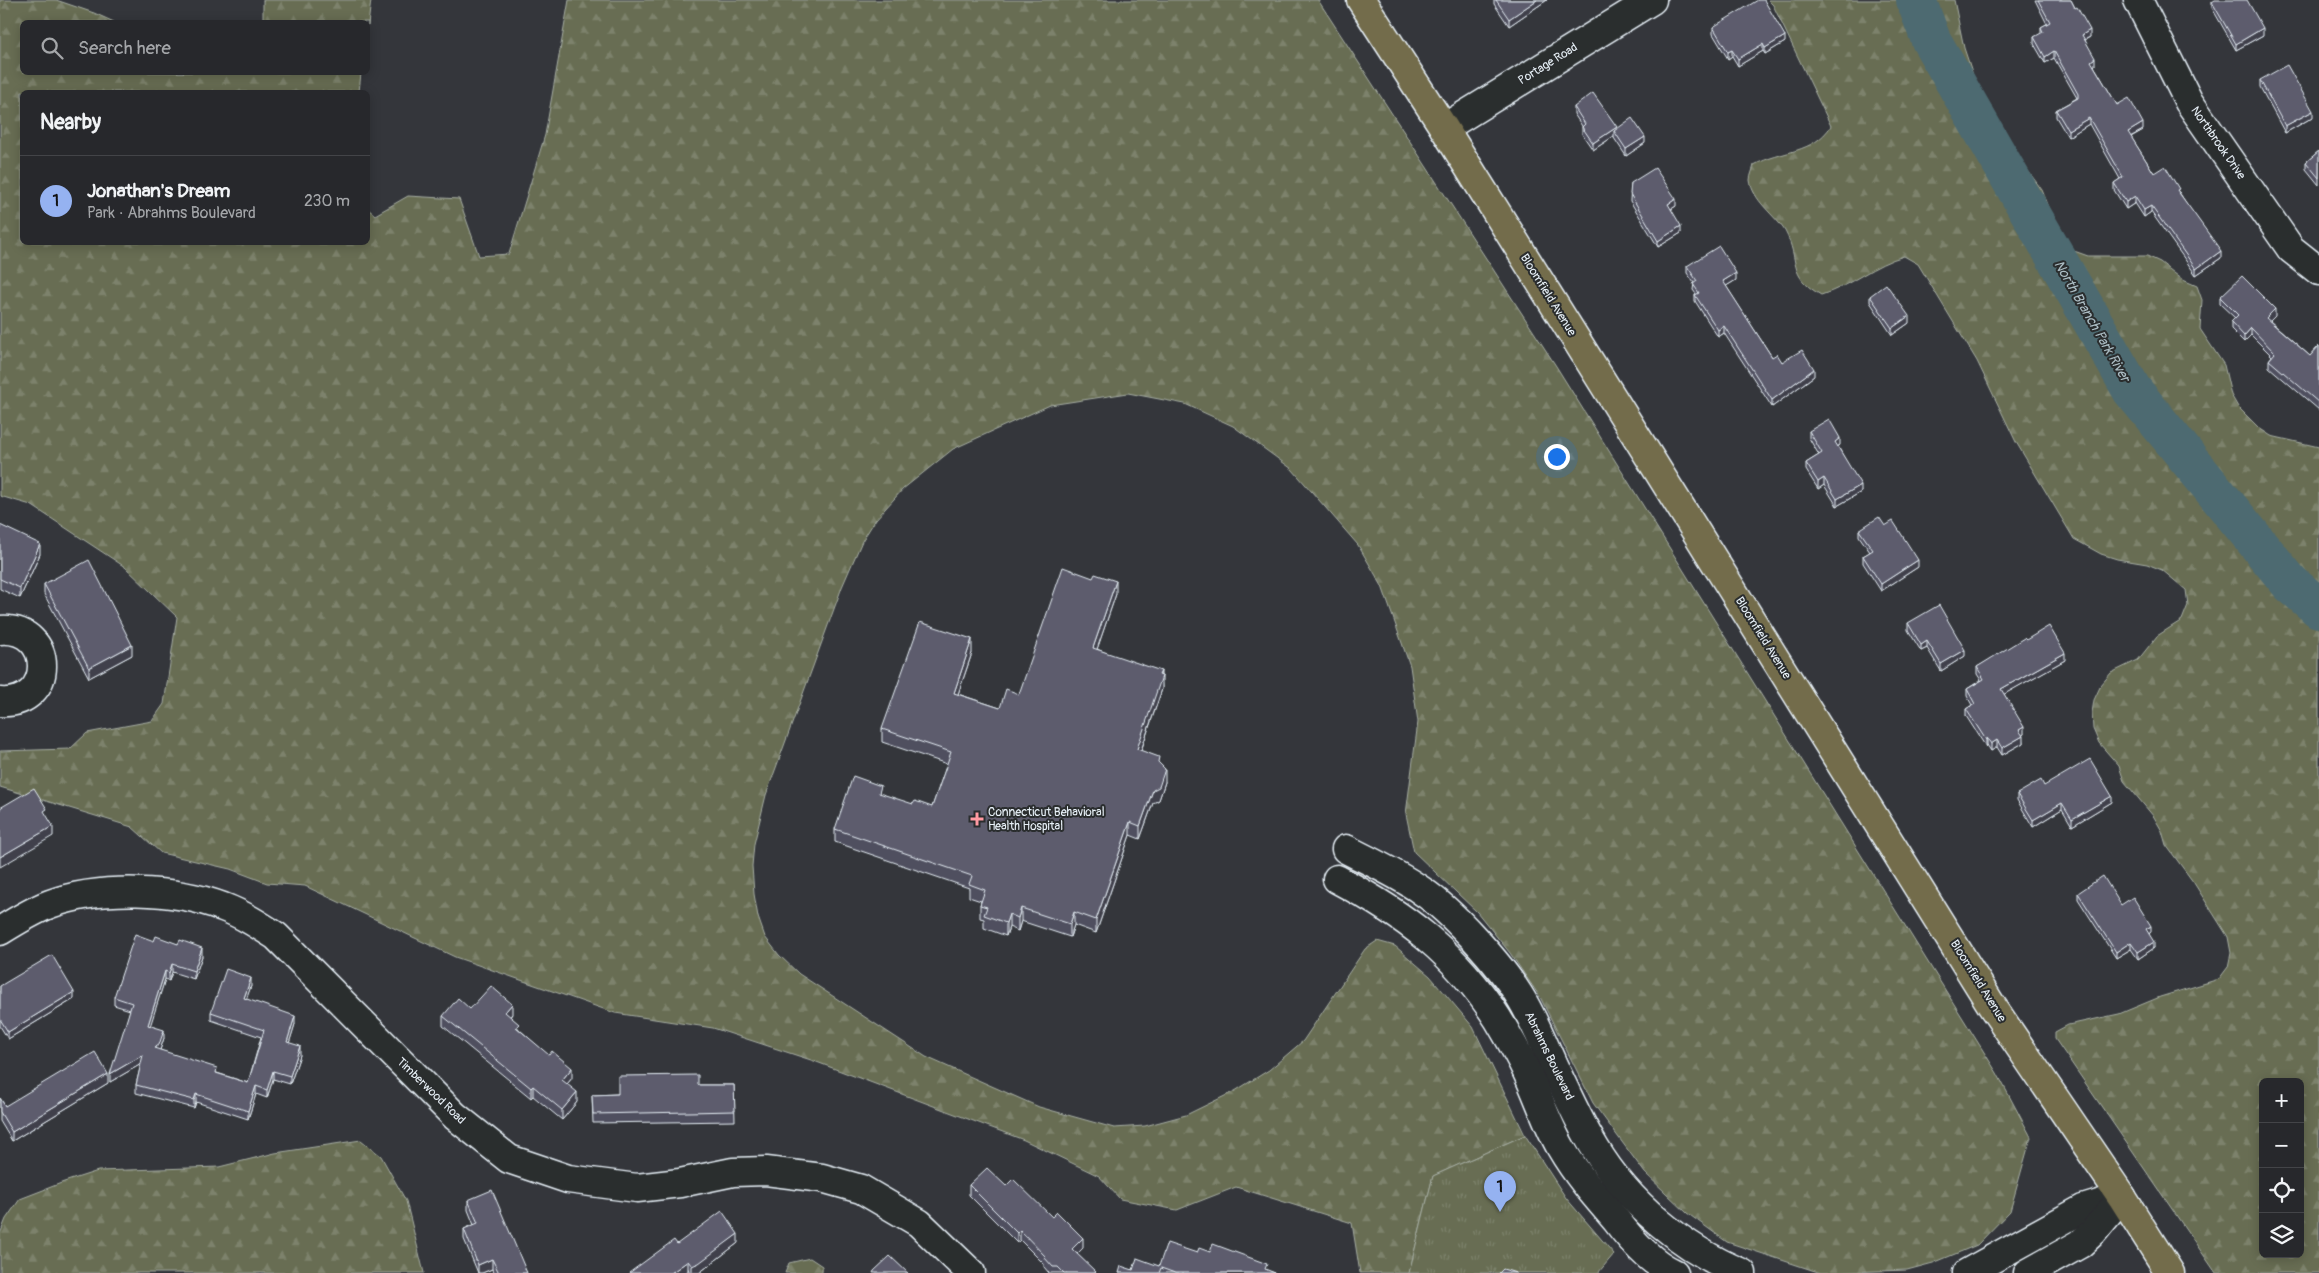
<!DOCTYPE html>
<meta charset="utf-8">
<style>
body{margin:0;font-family:Pangolin,sans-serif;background:#2f3034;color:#f1f3f6}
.controls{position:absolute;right:15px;bottom:15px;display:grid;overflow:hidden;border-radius:8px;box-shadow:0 2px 12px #0003}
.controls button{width:45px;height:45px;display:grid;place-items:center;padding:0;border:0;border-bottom:1px solid #434448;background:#27282c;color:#f1f3f6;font:25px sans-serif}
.you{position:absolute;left:1556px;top:456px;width:18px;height:18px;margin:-12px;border:4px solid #fff;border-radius:50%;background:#1a73e8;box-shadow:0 0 0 8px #1a73e833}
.badge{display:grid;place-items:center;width:32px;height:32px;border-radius:50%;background:#95b2f1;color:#111;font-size:16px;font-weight:700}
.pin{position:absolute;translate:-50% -41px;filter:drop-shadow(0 1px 2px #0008)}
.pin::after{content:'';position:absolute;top:26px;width:18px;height:15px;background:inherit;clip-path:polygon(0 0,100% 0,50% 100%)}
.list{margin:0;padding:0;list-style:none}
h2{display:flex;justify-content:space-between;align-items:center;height:65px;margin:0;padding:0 20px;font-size:21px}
h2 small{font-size:16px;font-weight:400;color:#a4a6a9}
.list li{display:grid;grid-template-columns:32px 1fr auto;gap:15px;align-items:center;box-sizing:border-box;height:90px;padding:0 20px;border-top:1px solid #434448}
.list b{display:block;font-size:19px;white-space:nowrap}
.list p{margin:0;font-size:16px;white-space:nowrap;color:#a4a6a9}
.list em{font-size:16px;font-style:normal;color:#a4a6a9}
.icon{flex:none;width:28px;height:28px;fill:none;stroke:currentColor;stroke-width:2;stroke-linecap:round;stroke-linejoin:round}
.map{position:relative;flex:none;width:2319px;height:1273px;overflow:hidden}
.search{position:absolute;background:#27282c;box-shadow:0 2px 12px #0003;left:20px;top:20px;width:350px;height:55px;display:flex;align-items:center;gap:12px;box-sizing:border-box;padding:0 18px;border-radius:8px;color:#a4a6a9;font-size:19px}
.panel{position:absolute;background:#27282c;box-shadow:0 2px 12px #0003;left:20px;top:90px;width:350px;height:155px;border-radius:8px}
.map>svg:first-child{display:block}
.forest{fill:url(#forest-firs);stroke:#a8afa5;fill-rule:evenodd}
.park{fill:url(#park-tufts);stroke:#a8afa5}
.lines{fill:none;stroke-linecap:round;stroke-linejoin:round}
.river{stroke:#4d6a71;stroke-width:40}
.minor-casing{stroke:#e8f1f8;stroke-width:31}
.major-casing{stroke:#e8f1f8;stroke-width:31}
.minor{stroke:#2a2d2e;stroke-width:28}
.major{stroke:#736c4b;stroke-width:28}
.wall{fill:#504f5e;stroke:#e8f1f8}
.shaded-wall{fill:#41404c;stroke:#e8f1f8}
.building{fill:#5d5c6d;stroke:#e8f1f8}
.poi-dot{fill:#ff9aa2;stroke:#2a2d2e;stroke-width:2}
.labels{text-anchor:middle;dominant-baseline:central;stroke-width:4;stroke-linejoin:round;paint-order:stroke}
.street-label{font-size:12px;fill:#e8f1f8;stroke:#2a2d2e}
.poi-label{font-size:12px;fill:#e8f1f8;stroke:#2a2d2e;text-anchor:start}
.water-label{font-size:14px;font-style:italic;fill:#aabbc2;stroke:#2a2d2e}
</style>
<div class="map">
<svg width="2319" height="1273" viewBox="0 0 2319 1273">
<defs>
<pattern id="forest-firs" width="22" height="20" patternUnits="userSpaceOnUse" patternTransform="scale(1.25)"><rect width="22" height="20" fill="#676d52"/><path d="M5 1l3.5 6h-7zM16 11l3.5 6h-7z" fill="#7d826c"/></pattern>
<pattern id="park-tufts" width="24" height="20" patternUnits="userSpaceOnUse" patternTransform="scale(1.25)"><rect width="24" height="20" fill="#676d52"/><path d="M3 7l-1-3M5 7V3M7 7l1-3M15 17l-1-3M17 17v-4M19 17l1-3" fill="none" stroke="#7d826c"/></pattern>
</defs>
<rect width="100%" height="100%" fill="#34363b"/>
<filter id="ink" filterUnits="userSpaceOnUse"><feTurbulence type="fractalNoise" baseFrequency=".02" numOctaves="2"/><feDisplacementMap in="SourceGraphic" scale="10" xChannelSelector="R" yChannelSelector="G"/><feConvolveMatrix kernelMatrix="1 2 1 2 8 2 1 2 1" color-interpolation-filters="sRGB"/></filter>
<g filter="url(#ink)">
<g class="forest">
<path d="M0 0H56L94 13 114 22H22V72L361 73 359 92H22V242H368V209L375 215 408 196 459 199 479 256 509 254 545 135 569 0H1318L1556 366 1997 1073 2031 1137 2010 1211 1977 1245 1933 1263 1907 1270 1821 1273 1727 1242 1687 1213 1645 1173 1593 1103 1540 997 1510 953 1477 912 1414 852 1406 814 1418 722 1410 666 1382 586 1358 545 1292 469 1233 426 1185 404 1128 393 1050 405 953 449 903 489 876 519 862 541 842 587 766 795 754 844 752 866 754 894 758 917 765 937 779 955 799 974 926 1057 1039 1107 1114 1128 1145 1126 1186 1115 1235 1091 1269 1070 1303 1041 1365 949 1377 941 1395 946 1430 976 1473 1027 1525 1135 1433 1176 1409 1273H1360L1352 1223 1236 1187 1177 1210 1120 1199 1099 1176 1024 1140 814 1061 713 1028 615 1013 455 957 305 886 267 883 230 869 161 853 132 827 0 787V751L70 749 87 733 152 721 164 704 177 617 125 567 31 505 0 496Z"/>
<path d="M263 0H371L368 25V22H260L263 19Z"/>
<path d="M1768 0H1954L1964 48 1978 90 2015 153 2042 190 2063 241 2074 251 2088 256H2147L2160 262 2183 280 2197 286 2202 300 2200 329 2224 365 2231 395 2238 407 2259 428 2271 436 2319 447V1273H2216L2055 1039V1032L2068 1025 2119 1014 2160 997 2219 979 2228 967 2231 953 2228 937 2194 883 2166 845 2162 831 2154 817 2124 781 2119 766 2099 743 2093 729 2092 713 2094 700 2101 685 2111 673 2138 660 2157 636 2182 620 2188 605 2186 590 2162 570 2147 564 2117 559 2101 554 2074 539 2016 442 1977 361 1918 264 1904 256C1874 264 1851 286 1821 295 1786 275 1801 261 1785 231 1775 215 1752 200 1750 180 1750 176 1753 170 1754 165 1782 150 1813 154 1831 126L1773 5ZM2263 1082H2300V1254H2263Z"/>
<path d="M361 1140 381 1156 406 1201 424 1273H0V1234L6 1219 20 1199 64 1182 98 1171 219 1167 275 1153Z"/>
<path d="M810 1258 822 1266V1273H785L789 1263Z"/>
</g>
<path class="park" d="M1525 1135 1566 1198 1614 1254 1598 1273H1409L1433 1176Z"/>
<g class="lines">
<path class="river" d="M1916 0 1931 40 2132 390 2290 583 2319 608"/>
<g class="minor-casing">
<g id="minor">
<path d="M2138 0 2189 102 2291 249 2319 271"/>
<path d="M1444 128 1652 0"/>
<path d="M0 630C56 626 56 706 0 702"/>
<path d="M1346 849C1371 862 1398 874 1422 891 1453 912 1499 963 1519 995 1533 1017 1543 1043 1554 1067 1567 1094 1579 1122 1595 1148 1628 1203 1682 1248 1742 1273"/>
<path d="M1337 879C1405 915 1456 953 1498 1019 1508 1036 1519 1054 1527 1072 1539 1097 1547 1124 1561 1148 1576 1174 1596 1197 1616 1220 1631 1240 1651 1263 1674 1273"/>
<path d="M0 931C16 921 32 911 50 904 99 886 175 888 223 907 242 914 259 925 276 936L455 1116 509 1159 568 1179 637 1188 680 1183 733 1172 766 1171 822 1178 861 1189 919 1223 971 1273"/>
<path d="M1967 1273 2083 1209 2122 1197"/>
<path d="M2028 1273 2080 1244 2093 1232 2122 1197"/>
</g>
</g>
<g class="major-casing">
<path id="major" d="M1361 0 1444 128 1992 1006 2122 1197 2170 1273"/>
</g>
<use href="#minor" class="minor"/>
<use href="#major" class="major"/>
</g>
<g class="wall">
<path d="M1494 0H1547L1509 26 1494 4Z"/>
<path d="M2035 0H2071L2090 37 2085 40 2095 65 2094 66 2117 105 2143 130 2131 137 2154 173 2179 192 2221 258 2196 275 2151 212 2144 217 2135 203 2126 209 2114 190V183L2120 179 2089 124 2068 137 2056 117V110L2077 98 2054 58 2045 63 2034 44V37L2041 34V27L2047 24Z"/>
<path d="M2212 2 2263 35 2236 50 2212 8Z"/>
<path d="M1713 27 1785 42 1765 54 1763 51 1738 66 1732 56 1728 59 1713 34Z"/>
<path d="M2260 80 2313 117 2285 133 2260 87Z"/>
<path d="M1574 107 1617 129 1645 143 1626 156 1614 138V136L1593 150 1582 134V126L1574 114Z"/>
<path d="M2319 151V185L2306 169V162Z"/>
<path d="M1631 183 1676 206 1671 209 1681 233 1658 247 1630 201Z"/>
<path d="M1687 266 1736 280 1726 286 1772 357 1814 376 1772 407 1724 333 1718 337 1695 301V295L1696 294 1693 290 1694 283 1687 273Z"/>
<path d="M1870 296 1909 323 1892 335 1870 302Z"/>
<path d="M2220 297 2275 316 2270 321 2310 356 2319 346V410L2269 367V360L2272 356 2251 335 2244 342 2231 329V322L2235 318 2220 304Z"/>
<path d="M1809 431 1840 445 1838 446 1861 492 1837 506 1824 485 1818 489 1806 470V463L1819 455 1809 438Z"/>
<path d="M0 525 40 554 20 598 0 589Z"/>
<path d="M1859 530 1918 567 1881 591 1863 563V556L1870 552 1859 536Z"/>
<path d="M44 584 132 655 89 678 44 594Z"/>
<path d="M1116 594 1097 649 1161 676 1162 689 1141 751 1159 764 1165 782 1159 800 1153 803 1140 839 1130 835 1096 933 1074 925 1070 937 1021 921 1018 931 1009 927 1006 936 984 928V919L980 918V905L981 901 969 897V888L835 842V829L913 804 932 807 947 764 882 742V729L972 653 958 694 1000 708 1019 694Z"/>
<path d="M1908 623 1965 656 1941 671 1927 648 1921 651 1908 630Z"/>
<path d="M2026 640 2065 660 2004 694 2024 734 2022 735 2023 743 2002 755 1997 747 1991 751 1987 745 1986 747 1966 716V709L1972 705 1967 696V689L1981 680 1977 674V667Z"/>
<path d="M2044 786 2112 802 2072 826 2062 809 2033 827 2017 800V794Z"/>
<path d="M2078 893 2121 905 2151 932 2149 934 2154 948 2138 959 2131 949 2116 958 2078 899Z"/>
<path d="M154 941 178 944 202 956 194 979 172 972 169 981 165 979 150 1025 164 1038 160 1050 217 1073 248 1083 261 1037 211 1020V1012L251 986 246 999 295 1024 289 1043 300 1055 290 1084 273 1079 267 1098 256 1094 248 1119 196 1102 194 1108 136 1093V1085L141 1064 110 1082 130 1010 114 1005V997Z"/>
<path d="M0 986 74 999 8 1039 0 1026Z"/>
<path d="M512 1014 510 1017 519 1029 572 1078 567 1084 577 1102 562 1120 533 1096 531 1098 443 1026V1016Z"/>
<path d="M108 1083 12 1141 0 1121V1098L5 1106Z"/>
<path d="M698 1085H734L735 1121 593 1123 592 1095 618 1094Z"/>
<path d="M969 1185 1006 1186 1083 1248 1077 1254 1096 1273H1049L1044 1267V1264L1020 1240 1017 1243 969 1195Z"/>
<path d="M468 1200 527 1273H494L492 1269 482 1273H478L464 1239V1229L474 1225 468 1210Z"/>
<path d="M738 1243 699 1273H690L677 1244Z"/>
<path d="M1210 1252 1275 1273H1119L1133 1270 1159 1266 1197 1253Z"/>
</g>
<g class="shaded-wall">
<path d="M1537 0H1547L1509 26V19Z"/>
<path d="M2263 28V35L2236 50V44Z"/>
<path d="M2090 30V37L2082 41V35Z"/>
<path d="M1785 36V42L1765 54V48Z"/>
<path d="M1763 44V51L1738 66V59Z"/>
<path d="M1732 50V56L1728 59V52Z"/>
<path d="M2054 51V58L2045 63V57Z"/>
<path d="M2095 58V65L2091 68V61Z"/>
<path d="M2313 111V117L2285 133V126Z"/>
<path d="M2089 118V124L2068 137V130Z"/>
<path d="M2143 123V130L2128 138V132Z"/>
<path d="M1617 127V134L1614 131V136L1593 150V143Z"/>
<path d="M1645 137V143L1626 156V149Z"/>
<path d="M2135 196V203L2126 209V202Z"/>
<path d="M1676 199V206L1668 211V204Z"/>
<path d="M2151 206V212L2144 217V210Z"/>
<path d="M1681 226V233L1658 247V241Z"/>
<path d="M2221 251V258L2196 275V269Z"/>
<path d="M1736 273V280L1723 288V281Z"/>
<path d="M2275 309V316L2266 325V318Z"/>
<path d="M1909 316V323L1892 335V328Z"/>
<path d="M1724 326V333L1718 337V330Z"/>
<path d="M2251 328V335L2244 342V336Z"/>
<path d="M1814 369V376L1772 407V400Z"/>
<path d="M1840 438V445L1835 448V442Z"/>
<path d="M1824 478V485L1818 489V482Z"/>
<path d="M1861 485V492L1837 506V499Z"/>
<path d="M40 544V554L20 598V588Z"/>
<path d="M1918 560V567L1881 591V584Z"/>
<path d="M1116 581V594L1093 661V648Z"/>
<path d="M972 639V653L954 706V693Z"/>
<path d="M1927 641V648L1921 651V645Z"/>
<path d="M132 645V655L89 678V668Z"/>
<path d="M1965 650V656L1941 671V664Z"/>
<path d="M2065 653V660L2001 696V689Z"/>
<path d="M1161 671V679L1162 676V689L1137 762V749Z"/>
<path d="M2024 727V734L2019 737V730Z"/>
<path d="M2023 736V743L2002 755V748Z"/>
<path d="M1987 738V745L1986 747V740Z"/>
<path d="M1997 740V747L1991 751V744Z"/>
<path d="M1165 769V782L1159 800 1153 803 1140 839V826L1153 790Z"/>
<path d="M2112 796V802L2072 826V819Z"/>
<path d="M2062 803V809L2033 827V820Z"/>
<path d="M1130 822V835L1096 933V920Z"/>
<path d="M53 826V836L0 867V857Z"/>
<path d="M1021 908V921L1018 931V918Z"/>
<path d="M1074 912V925L1070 937V924Z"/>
<path d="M1009 914V927L1006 936V923Z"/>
<path d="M2151 926V932L2146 936V929Z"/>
<path d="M2131 942V949L2116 958V952Z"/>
<path d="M2154 942V948L2138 959V952Z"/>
<path d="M202 948V956L194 979V971Z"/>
<path d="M172 964V972L169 981V973Z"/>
<path d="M165 971V979L148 1033V1025Z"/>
<path d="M251 978V986L244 1006V998Z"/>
<path d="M74 992V999L8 1039V1032Z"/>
<path d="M512 1004V1014L505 1022V1012Z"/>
<path d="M295 1016V1024L287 1050V1042Z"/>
<path d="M164 1030V1038L159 1053 154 1048Z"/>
<path d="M300 1046V1055L290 1084V1076Z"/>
<path d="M143 1055V1063L110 1082V1074Z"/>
<path d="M572 1068V1078L562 1090V1080Z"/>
<path d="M273 1071V1079L267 1098V1090Z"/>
<path d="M108 1074V1083L12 1141V1132Z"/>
<path d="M256 1086V1094L248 1119V1111Z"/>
<path d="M533 1086V1096L531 1098V1088Z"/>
<path d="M577 1092V1102L562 1120V1110Z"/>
<path d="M196 1094V1102L194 1108V1100Z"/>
<path d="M1020 1230V1240L1017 1243V1233Z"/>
<path d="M738 1234V1243L699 1273H692V1266Z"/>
<path d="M1083 1238V1248L1072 1259V1249Z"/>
<path d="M492 1259V1269L482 1273H478V1265Z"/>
<path d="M688 1261V1271L685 1273H671Z"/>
</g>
<g class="building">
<path d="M1496 0H1537L1509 19Z"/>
<path d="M1758 0H1764L1785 36 1765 48 1763 44 1738 59 1732 50 1728 52 1713 27Z"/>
<path d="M2038 0H2071L2075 8 2077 7 2090 30 2082 35 2095 58 2091 61 2117 105 2129 98 2143 123 2128 132 2154 173 2165 166 2179 189 2177 190 2221 251 2196 269 2151 206 2144 210 2135 196 2126 202 2114 183 2123 177 2089 118 2068 130 2056 110 2078 98V94L2054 51 2045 57 2034 37 2043 32 2041 27 2050 22Z"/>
<path d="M2215 0H2247L2263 28 2236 44 2212 2Z"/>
<path d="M2287 65 2313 111 2285 126 2260 80Z"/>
<path d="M1593 93 1617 127 1593 143 1582 127 1585 124 1574 107Z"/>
<path d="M1632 118 1645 137 1626 149 1614 131Z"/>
<path d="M2319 151V178L2306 162Z"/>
<path d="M1655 168 1676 199 1668 204 1681 226 1658 241 1630 194 1631 183Z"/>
<path d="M1719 246 1736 273 1723 281 1772 357 1777 354 1782 362 1802 350 1814 369 1772 400 1724 326 1718 330 1695 295 1699 293 1693 284 1697 281 1687 266Z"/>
<path d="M2242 276 2275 309 2266 318 2310 356 2319 346V403L2269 360 2275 353 2251 328 2244 336 2231 322 2238 315 2220 297Z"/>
<path d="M1886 284 1909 316 1892 328 1870 296Z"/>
<path d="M1829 419 1840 438 1835 442 1861 485 1837 499 1824 478 1818 482 1806 463 1822 453 1809 431Z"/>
<path d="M1879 517 1885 526 1893 521 1918 560 1881 584 1863 556 1873 550 1859 530Z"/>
<path d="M0 525 40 544 20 588 0 579Z"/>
<path d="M89 560 132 645 89 668 44 584Z"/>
<path d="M1063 567 1093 578 1095 574 1116 581 1093 648 1161 671 1159 675 1162 676 1137 749 1159 757 1158 762 1165 769 1159 787 1153 790 1140 826 1130 822 1096 920 1074 912 1070 924 1021 908 1018 918 1009 914 1006 923 984 915 987 907 980 905 985 890 969 884 972 876 835 829 853 776 881 786 879 793 913 804 915 801 932 807 951 752 882 729 920 622 972 639 954 693 1000 708 1006 689 1019 694Z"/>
<path d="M1939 605 1965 650 1941 664 1927 641 1921 645 1908 623Z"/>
<path d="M2049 626 2065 653 2001 689 2024 727 2019 730 2023 736 2002 748 1997 740 1991 744 1987 738 1986 740 1966 709 1975 704 1967 689 1984 679 1977 667 2024 638 2026 640Z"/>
<path d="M2090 759 2112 796 2072 819 2062 803 2033 820 2017 794 2041 780 2044 786Z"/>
<path d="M34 788 47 809 44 811 53 826 0 857V808Z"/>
<path d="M2103 876 2121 905 2133 897 2151 926 2146 929 2154 942 2138 952 2131 942 2116 952 2078 893Z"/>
<path d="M135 934 154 941 156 936 178 944 180 940 202 948 194 971 172 964 169 973 165 971 148 1025 164 1030 159 1045 154 1048 217 1068 216 1073 248 1083 264 1030 211 1012 226 969 251 978 244 998 295 1016 287 1042 300 1046 290 1076 273 1071 267 1090 256 1086 248 1111 196 1094 194 1100 136 1085 143 1055 110 1074 132 1003 114 997Z"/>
<path d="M52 955 74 992 8 1032 0 1019V986Z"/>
<path d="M491 986 512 1004 505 1012 519 1024 516 1027 549 1055 552 1051 572 1068 562 1080 577 1092 562 1110 533 1086 531 1088 443 1016 458 998 470 1009Z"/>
<path d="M95 1052 108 1074 12 1132 0 1112V1098L5 1106Z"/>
<path d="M698 1075V1085H734L735 1111 593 1114 592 1095 618 1094V1076Z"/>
<path d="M987 1168 1006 1186 1013 1179 1052 1217 1057 1212 1083 1238 1072 1249 1096 1272 1095 1273H1064L1058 1267H1053L1044 1257 1045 1256 1020 1230 1017 1233 969 1185Z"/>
<path d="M492 1190 527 1273H499L492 1259 478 1265 464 1229 478 1223 468 1200Z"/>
<path d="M722 1211 738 1234 699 1263 692 1266 688 1261 671 1273H629L674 1240 677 1244Z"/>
<path d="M1167 1243 1197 1253 1199 1248 1210 1252 1213 1244 1267 1264 1265 1269 1275 1273H1175L1161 1268 1159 1273H1119L1121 1266 1133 1270 1137 1258 1159 1266Z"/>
<path d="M890 1256 908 1273H873L874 1271Z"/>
<path d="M1503 1269 1516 1273H1499Z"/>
</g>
</g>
<path class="poi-dot" d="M974.5 811.5h5v5h5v5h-5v5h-5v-5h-5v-5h5z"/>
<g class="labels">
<g class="street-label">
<text transform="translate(1548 64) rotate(-32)">Portage Road</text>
<text transform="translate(2218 143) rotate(55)">Northbrook Drive</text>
<text transform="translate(1548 295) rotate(58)">Bloomfield Avenue</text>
<text transform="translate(1763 638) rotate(58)">Bloomfield Avenue</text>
<text transform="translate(1978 981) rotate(58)">Bloomfield Avenue</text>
<text transform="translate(1549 1056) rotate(64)">Abrahms Boulevard</text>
<text transform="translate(431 1091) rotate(44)">Timberwood Road</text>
</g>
<g class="poi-label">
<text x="988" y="812">Connecticut Behavioral<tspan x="988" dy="14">Health Hospital</tspan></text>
</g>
<g class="water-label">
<text transform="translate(2092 321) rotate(60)">North Branch Park River</text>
</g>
</g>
</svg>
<div class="controls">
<button>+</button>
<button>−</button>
<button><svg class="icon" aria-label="locate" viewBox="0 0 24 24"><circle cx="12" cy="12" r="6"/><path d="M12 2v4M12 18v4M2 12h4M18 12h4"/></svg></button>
<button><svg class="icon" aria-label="layers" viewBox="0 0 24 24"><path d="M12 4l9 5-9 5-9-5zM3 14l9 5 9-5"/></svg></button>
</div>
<div class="you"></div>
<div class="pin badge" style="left:1500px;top:1212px">1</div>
<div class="search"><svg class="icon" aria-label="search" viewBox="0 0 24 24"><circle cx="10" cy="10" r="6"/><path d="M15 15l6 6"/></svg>Search here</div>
<section class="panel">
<h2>Nearby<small></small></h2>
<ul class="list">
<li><span class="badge">1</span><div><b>Jonathan's Dream</b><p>Park · Abrahms Boulevard</p></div><em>230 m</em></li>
</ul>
</section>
</div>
